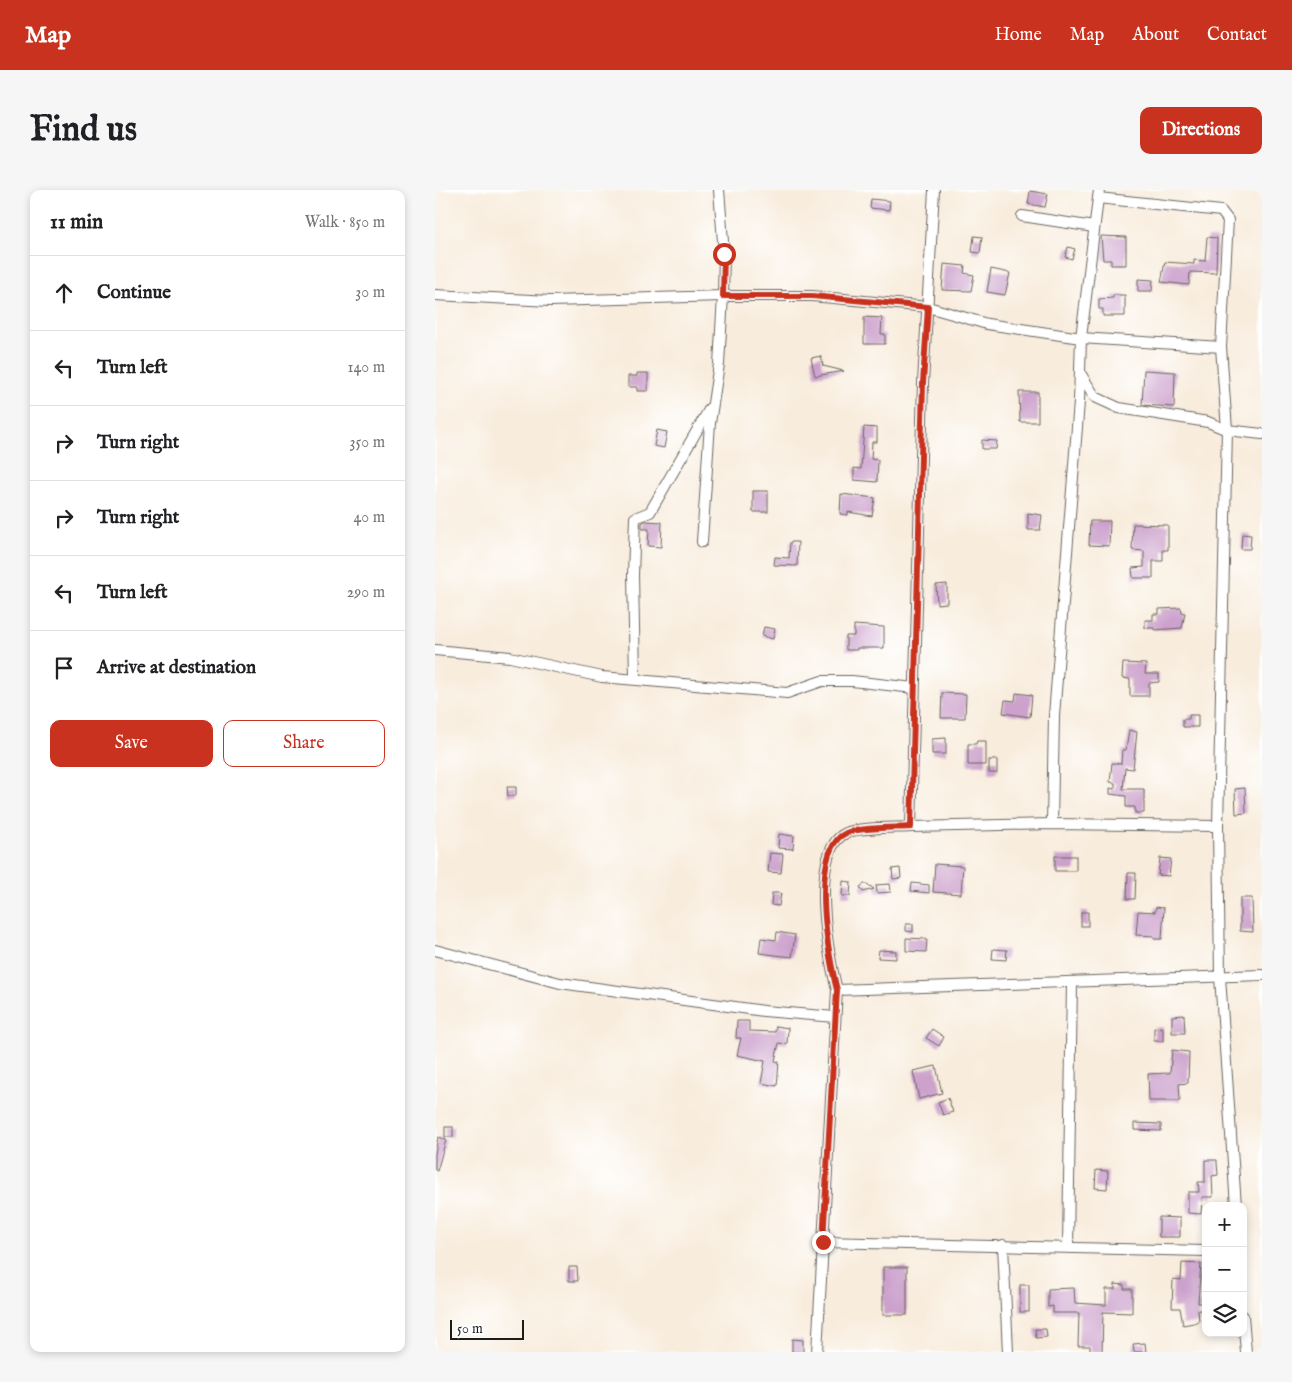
<!DOCTYPE html>
<meta charset="utf-8">
<style>
body{margin:0;font-family:"IM FELL English",serif;background:#f6f6f6;color:#202124}
.controls{position:absolute;right:15px;bottom:15px;display:grid;overflow:hidden;border-radius:10px;box-shadow:0 2px 8px #0003}
.controls button{width:45px;height:45px;display:grid;place-items:center;padding:0;border:0;border-bottom:1px solid #e0e0e0;background:#fff;color:#202124;font:25px sans-serif}
.scale{position:absolute;left:15px;bottom:12px;width:74px;box-sizing:border-box;padding-left:5px;border:2px solid #1c1c1c;border-top:0;font-size:14px;line-height:18px;white-space:nowrap;color:#1c1c1c;-webkit-text-stroke:4px #fff;paint-order:stroke}
.stop{position:absolute;width:15px;height:15px;margin:-11px;border:4px solid #c8321e;border-radius:50%;background:#fff}
.stop.end{background:#c8321e;border-color:#fff;box-shadow:0 1px 5px #0008}
.list{margin:0;padding:0;list-style:none}
h2{display:flex;justify-content:space-between;align-items:center;height:65px;margin:0;padding:0 20px;font-size:21px}
h2 small{font-size:16px;font-weight:400;color:#757577}
.list li{display:grid;grid-template-columns:32px 1fr auto;gap:15px;align-items:center;box-sizing:border-box;height:75px;padding:0 20px;border-top:1px solid #e0e0e0}
.list b{display:block;font-size:19px;white-space:nowrap}
.list em{font-size:16px;font-style:normal;color:#757577}
.actions{display:flex;gap:10px;padding:15px 20px}
.actions a{flex:1;padding:11px 0;border:1px solid #c8321e;border-radius:10px;text-align:center;font-size:18px;color:#c8321e}
.actions .main{background:#c8321e;color:#fff}
.icon{flex:none;width:28px;height:28px;fill:none;stroke:currentColor;stroke-width:2;stroke-linecap:round;stroke-linejoin:round}
.map{position:relative;flex:none;width:827px;height:1162px;overflow:hidden;border-radius:10px}
header{display:flex;align-items:center;gap:30px;box-sizing:border-box;height:70px;padding:0 25px;background:#c8321e;color:#fff}
header strong{font-size:24px}
nav{display:flex;gap:28px;margin-inline-start:auto;font-size:18px}
.intro{display:flex;align-items:center;justify-content:space-between;box-sizing:border-box;height:120px;padding:0 30px}
h1{margin:0;font-size:35px}
.button{padding:12px 22px;border-radius:10px;background:#c8321e;color:#fff;font-size:18px;font-weight:700}
main{display:flex;gap:30px;padding:0 30px}
aside{flex:1;background:#fff;border-radius:10px;box-shadow:0 2px 8px #0003}
.map>svg:first-child{display:block}
.building{fill:#cca2cc}
.lines{fill:none;stroke-linecap:round;stroke-linejoin:round}
.minor-casing{stroke:#69655f;stroke-width:12}
.minor{stroke:#fff;stroke-width:10}
.route{stroke:#c8321e;stroke-width:6}
</style>
<header>
<strong>Map</strong>
<nav><a>Home</a><a>Map</a><a>About</a><a>Contact</a></nav>
</header>
<div class="intro"><h1>Find us</h1><a class="button">Directions</a></div>
<main>
<aside>
<h2>11 min<small>Walk · 850 m</small></h2>
<ul class="list">
<li><svg class="icon" aria-label="ahead" viewBox="0 0 24 24"><path d="M12 20V5M6 11l6-6 6 6"/></svg><div><b>Continue</b></div><em>30 m</em></li>
<li><svg class="icon" aria-label="left" viewBox="0 0 24 24"><path d="M17 20v-9H6M10 6l-5 5 5 5"/></svg><div><b>Turn left</b></div><em>140 m</em></li>
<li><svg class="icon" aria-label="right" viewBox="0 0 24 24"><path d="M7 20v-9h11M14 6l5 5-5 5"/></svg><div><b>Turn right</b></div><em>350 m</em></li>
<li><svg class="icon" aria-label="right" viewBox="0 0 24 24"><path d="M7 20v-9h11M14 6l5 5-5 5"/></svg><div><b>Turn right</b></div><em>40 m</em></li>
<li><svg class="icon" aria-label="left" viewBox="0 0 24 24"><path d="M17 20v-9H6M10 6l-5 5 5 5"/></svg><div><b>Turn left</b></div><em>290 m</em></li>
<li><svg class="icon" aria-label="arrive" viewBox="0 0 24 24"><path d="M6 21V4h12l-3 4 3 4H6"/></svg><div><b>Arrive at destination</b></div></li>
</ul>
<div class="actions"><a class="main">Save</a><a>Share</a></div>
</aside>
<div class="map">
<svg width="827" height="1162" viewBox="0 0 827 1162">
<rect width="100%" height="100%" fill="#fff"/>
<filter id="ink" filterUnits="userSpaceOnUse"><feTurbulence type="fractalNoise" baseFrequency=".02" numOctaves="2"/><feDisplacementMap in="SourceGraphic" scale="10" xChannelSelector="R" yChannelSelector="G"/><feConvolveMatrix kernelMatrix="1 2 1 2 8 2 1 2 1" color-interpolation-filters="sRGB"/></filter>
<filter id="wash" filterUnits="userSpaceOnUse"><feTurbulence type="fractalNoise" baseFrequency=".0096" numOctaves="4" result="noise"/><feDisplacementMap in="SourceGraphic" scale="20" xChannelSelector="R" yChannelSelector="G"/><feGaussianBlur stdDeviation="1.12" result="paint"/><feColorMatrix in="noise" values="0 0 0 0 0 0 0 0 0 0 0 0 0 0 0 0 0 1.4 0 .05"/><feComposite in="paint" operator="in"/></filter>
<g filter="url(#wash)">
<rect width="100%" height="100%" fill="#f8ecdc"/>
<g id="blocks">
<g class="building">
<path d="M595 1 613 4 610 17 593 14Z"/>
<path d="M436 9 455 11 454 20 435 18Z"/>
<path d="M539 46 547 47 545 63 537 62Z"/>
<path d="M666 46 691 47V75H676V70H668Z"/>
<path d="M772 47 782 48 781 83 755 82 754 95 726 92 730 72 759 74V70L770 71Z"/>
<path d="M633 57 640 59 637 69 630 67Z"/>
<path d="M509 74 530 76 529 83 539 85 536 101 507 100Z"/>
<path d="M556 79 575 83 570 105 552 102Z"/>
<path d="M703 89 718 90 717 101H703Z"/>
<path d="M678 105H690V126H668V119H664V109L678 108Z"/>
<path d="M429 127 447 128 446 144H450V154H429Z"/>
<path d="M386 166 388 176 409 181 380 186 376 168Z"/>
<path d="M709 180 740 182 739 217 707 215Z"/>
<path d="M202 183H213V201H202V197H193V186H202Z"/>
<path d="M584 202H603V232H585Z"/>
<path d="M429 237 442 238V252H437L436 269 443 270 442 292 419 290V278L426 279Z"/>
<path d="M222 240 232 242 229 258 219 256Z"/>
<path d="M547 250 562 251 561 259H547Z"/>
<rect x="318" y="301" width="15" height="21"/>
<path d="M406 304 440 308 437 326 413 322V325L405 324Z"/>
<path d="M593 323 607 325 605 340H593Z"/>
<path d="M210 331 227 332 226 357 213 356 214 339H207V333Z"/>
<path d="M655 331H675L674 356 654 355Z"/>
<path d="M698 334 733 335V360H728V371H718V388H698L697 378 709 377V361L697 360Z"/>
<path d="M807 344 816 345 815 359H806Z"/>
<path d="M355 352H363L362 376 339 375 340 367 354 368Z"/>
<path d="M512 394V413L502 414 501 395Z"/>
<path d="M746 418 747 423H750L747 438 719 440V438H710V430H718V424H724V419Z"/>
<path d="M419 435 449 437V458H422V460H411V446H419Z"/>
<path d="M329 437 340 439 338 449 327 446Z"/>
<path d="M688 473 711 474 710 484H724V492L714 493V506H695V489L687 488Z"/>
<path d="M507 503 531 504 530 528H506Z"/>
<path d="M581 503 597 505 595 527 568 523 570 510 580 511Z"/>
<path d="M754 525H763V537H748V529H754Z"/>
<path d="M694 540 702 542 698 579 690 578 688 599H709V623H700V617H691V606L675 604V598L680 599V593L675 592 677 573 686 574 687 560H691Z"/>
<path d="M511 548V564H497V549Z"/>
<path d="M542 551H551V575H533V554H541Z"/>
<rect x="554" y="570" width="8" height="13"/>
<path d="M72 597H81V606H73Z"/>
<path d="M810 598 811 623 801 624 800 599Z"/>
<path d="M344 644 359 646 358 659 343 658Z"/>
<path d="M335 663 348 664 346 683 333 682Z"/>
<rect x="620" y="666" width="21" height="15"/>
<path d="M725 668 736 669 734 686 723 685Z"/>
<path d="M500 674 528 676 526 704 498 702Z"/>
<path d="M465 678 466 688 458 689 457 679Z"/>
<path d="M693 683H701L700 709H692Z"/>
<path d="M408 691 416 692 415 706H407Z"/>
<path d="M477 693 494 695V703L476 701Z"/>
<path d="M429 694H432L439 699 428 702 425 697Z"/>
<path d="M455 694 456 702 442 703 441 695Z"/>
<path d="M337 703H346L344 716 336 715Z"/>
<path d="M805 708H817L818 742 805 741Z"/>
<path d="M721 717 729 718 727 749H719V746L701 745 703 721 720 722Z"/>
<rect x="646" y="722" width="7" height="14"/>
<path d="M471 734H478V742L471 741Z"/>
<path d="M342 742 360 745 357 767 324 763 326 748 341 750Z"/>
<path d="M471 748 492 749 491 762 471 761Z"/>
<path d="M558 759 572 760 571 770 557 769Z"/>
<path d="M444 760 461 761V769L443 768Z"/>
<path d="M749 825 750 843H737V826Z"/>
<path d="M302 831H314V841L340 842 341 836 353 838 352 854 344 853 340 871 344 872 342 896 326 893 330 871 302 865 306 848H301Z"/>
<path d="M728 837V851H719V838Z"/>
<path d="M497 839 509 847 504 856 491 848Z"/>
<path d="M737 860 754 862 753 893 744 894 745 911H714L713 884 735 883Z"/>
<path d="M501 876 507 903 484 909 478 881Z"/>
<path d="M513 908 518 922 508 925 503 912Z"/>
<path d="M699 933 726 934V941L699 940Z"/>
<rect x="10" y="937" width="8" height="10"/>
<path d="M3 947 11 950 2 981 0 980V964Z"/>
<path d="M770 970H782V973L783 985 777 986 778 1007H767L766 1024 753 1023V1002H764L763 992H770Z"/>
<path d="M661 980 673 981 672 999 660 998Z"/>
<path d="M724 1027 745 1028V1047H724Z"/>
<path d="M747 1073 766 1074 763 1113H771V1121L763 1120 764 1132 748 1135 745 1118H737L738 1089 746 1090Z"/>
<path d="M134 1077H142L143 1091H134Z"/>
<rect x="448" y="1077" width="24" height="48"/>
<path d="M680 1094 689 1095V1099H697V1123L668 1122 667 1162H655V1156H643L644 1123H618V1116L613 1117V1099L639 1098 640 1113 671 1115V1099H680Z"/>
<rect x="585" y="1095" width="9" height="27"/>
<path d="M600 1139H611L612 1147 601 1148Z"/>
<path d="M357 1149 368 1150V1162H357Z"/>
<path d="M710 1153 711 1162H699L698 1154Z"/>
</g>
</g>
</g>
<g filter="url(#ink)">
<use href="#blocks" fill-opacity="0" stroke="#69655f" stroke-width="1"/>
<g class="lines">
<g class="minor-casing">
<g id="minor">
<path d="M663 8 786 21 793 30 786 157 792 240 783 636 785 787 801 1016"/>
<path d="M587 26 659 37"/>
<path d="M0 105 115 111 288 106H377L493 117 552 134 646 148 786 157"/>
<path d="M645 183 660 207 684 218 773 232 792 240 827 244"/>
<path d="M267 352 275 233 284 174 288 106 289 64 284 0"/>
<path d="M0 460 75 467 167 487 352 503 387 491H417L479 498"/>
<path d="M200 488 198 385 200 328 215 322 275 218"/>
<path d="M617 634 619 526 644 212 646 148 664 0"/>
<path d="M476 637 617 634 783 636"/>
<path d="M0 760 125 793 329 821 400 827"/>
<path d="M402 800 827 785"/>
<path d="M388 1052 771 1061"/>
<path d="M568 1055 573 1162"/>
<path d="M633 1057 637 793"/>
<path d="M808 1126 811 1162"/>
<path d="M382 1162 402 800C394 769 373 660 411 643 423 637 461 638 476 637L488 193 499 0"/>
</g>
</g>
<use href="#minor" class="minor"/>
</g>
</g>
<g class="lines" filter="url(#ink)">
<path class="route" d="M289 64 288 106H377L493 117 488 193 476 637C461 638 423 637 411 643 373 660 394 769 402 800L388 1052"/>
</g>
</svg>
<div class="controls">
<button>+</button>
<button>−</button>
<button><svg class="icon" aria-label="layers" viewBox="0 0 24 24"><path d="M12 4l9 5-9 5-9-5zM3 14l9 5 9-5"/></svg></button>
</div>
<div class="scale">50 m</div>
<div class="stop" style="left:289px;top:64px"></div>
<div class="stop end" style="left:388px;top:1052px"></div>
</div>
</main>
